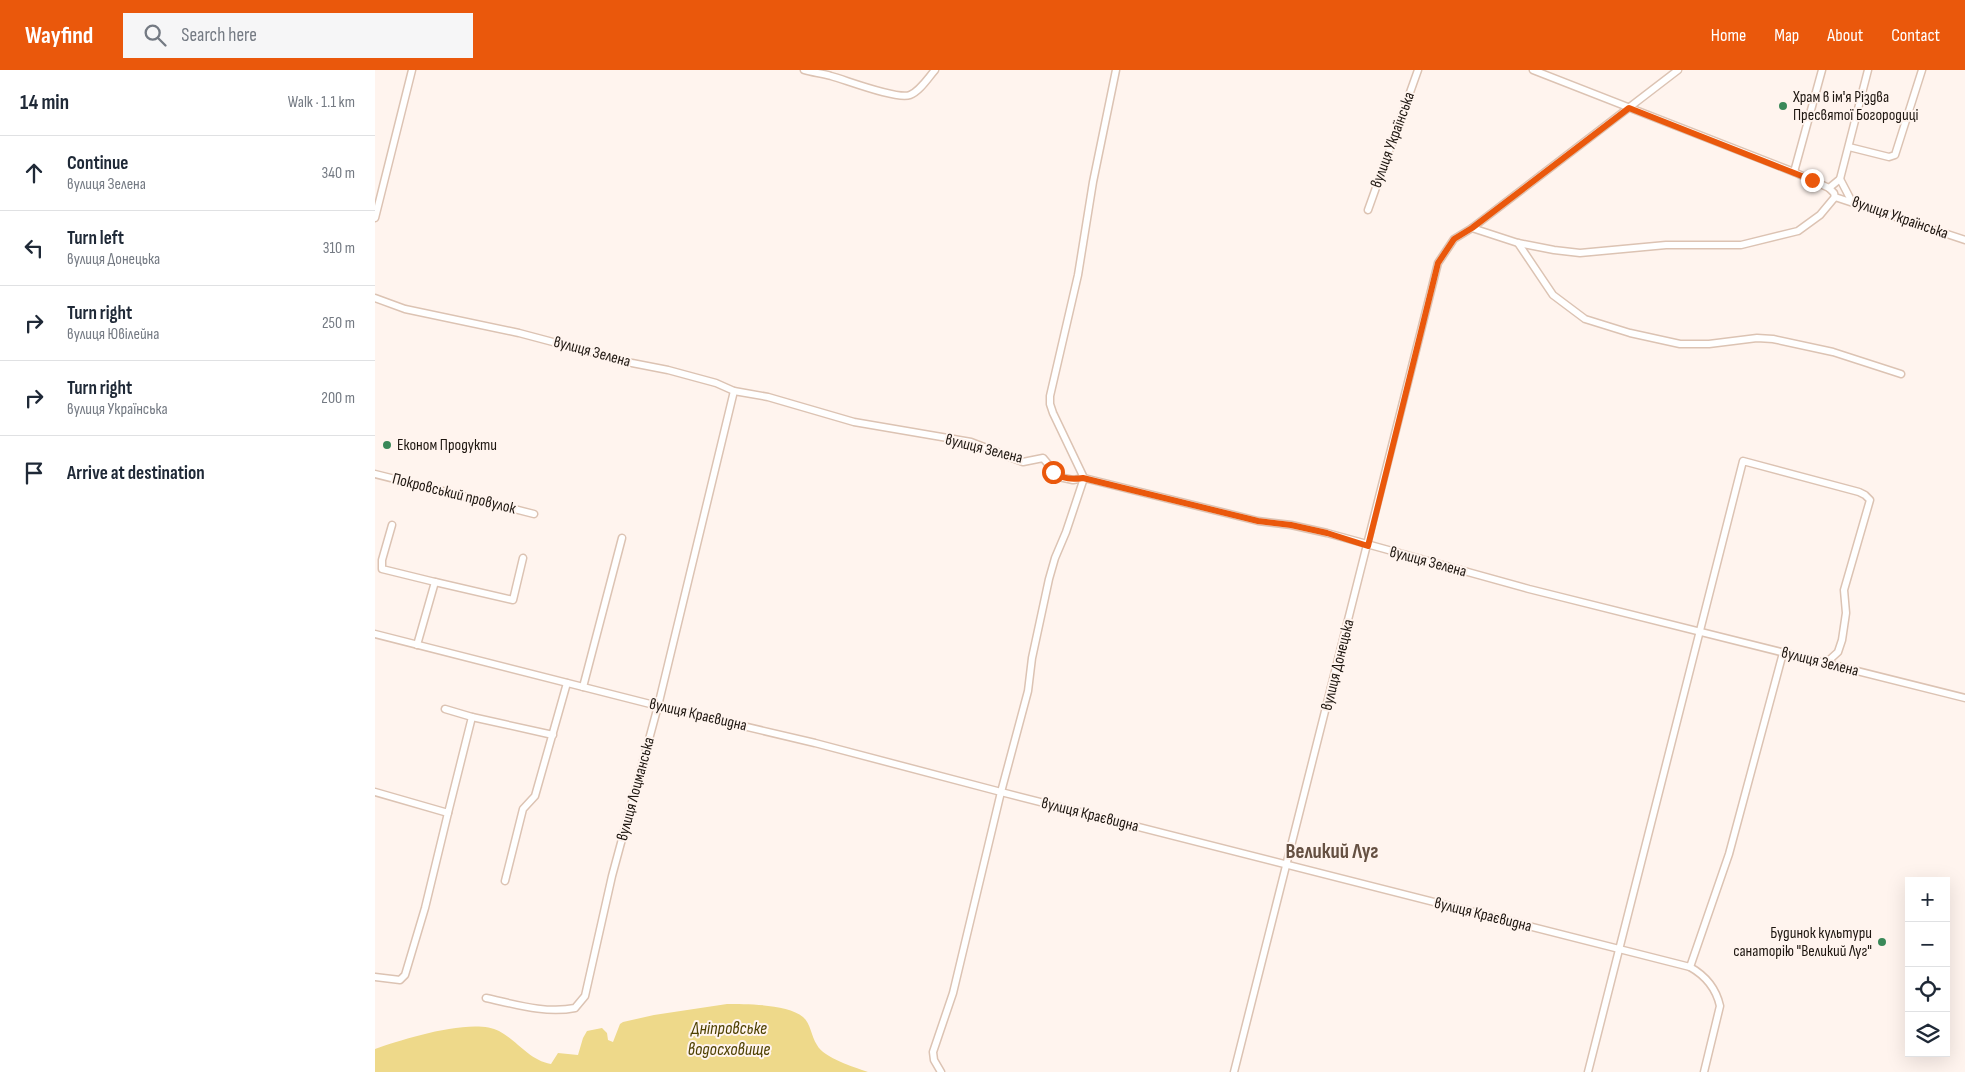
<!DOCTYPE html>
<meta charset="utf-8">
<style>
body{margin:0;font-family:"Sofia Sans Condensed",sans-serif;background:#f6f6f7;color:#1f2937}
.controls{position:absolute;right:15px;bottom:15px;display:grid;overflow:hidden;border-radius:0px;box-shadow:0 5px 20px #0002}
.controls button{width:45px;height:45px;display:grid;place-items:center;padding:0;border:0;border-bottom:1px solid #e0e1e3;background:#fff;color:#1f2937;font:25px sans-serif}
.stop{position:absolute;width:15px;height:15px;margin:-11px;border:4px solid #ea580c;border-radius:50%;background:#fff}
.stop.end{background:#ea580c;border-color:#fff;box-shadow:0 1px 5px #0008}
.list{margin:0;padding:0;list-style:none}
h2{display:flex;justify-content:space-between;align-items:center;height:65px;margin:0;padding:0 20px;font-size:21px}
h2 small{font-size:16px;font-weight:400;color:#747a83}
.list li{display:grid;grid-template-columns:32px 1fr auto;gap:15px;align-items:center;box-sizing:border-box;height:75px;padding:0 20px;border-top:1px solid #e0e1e3}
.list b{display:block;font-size:19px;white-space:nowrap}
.list p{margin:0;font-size:16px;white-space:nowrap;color:#747a83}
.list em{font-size:16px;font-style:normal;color:#747a83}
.icon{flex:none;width:28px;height:28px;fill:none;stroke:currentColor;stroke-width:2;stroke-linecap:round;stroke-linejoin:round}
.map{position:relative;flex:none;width:1590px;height:1002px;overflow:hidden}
header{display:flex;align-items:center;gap:30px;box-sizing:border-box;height:70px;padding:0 25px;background:#ea580c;color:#fff}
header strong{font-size:24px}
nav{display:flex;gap:28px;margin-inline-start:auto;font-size:18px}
.search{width:350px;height:45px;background:#f6f6f7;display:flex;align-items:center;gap:12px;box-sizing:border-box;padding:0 18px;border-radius:0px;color:#747a83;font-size:19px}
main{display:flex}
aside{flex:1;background:#fff}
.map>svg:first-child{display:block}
.water{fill:#eed98a}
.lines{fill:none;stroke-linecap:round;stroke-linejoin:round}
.minor-casing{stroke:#dcc3b3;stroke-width:9}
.minor{stroke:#fff;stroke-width:6}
.route{stroke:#ea580c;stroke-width:6}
.poi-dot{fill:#3a8959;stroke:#fff4ee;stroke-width:2}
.labels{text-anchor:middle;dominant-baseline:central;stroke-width:4;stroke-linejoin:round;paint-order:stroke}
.poi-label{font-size:16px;fill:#1e1610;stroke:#fff4ee;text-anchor:start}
.street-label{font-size:16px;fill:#1e1610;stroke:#fff4ee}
.water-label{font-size:18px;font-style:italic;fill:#4e4000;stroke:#fff4ee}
.district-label{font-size:21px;font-weight:bold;fill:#655042;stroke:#fff4ee}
</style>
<header>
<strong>Wayfind</strong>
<div class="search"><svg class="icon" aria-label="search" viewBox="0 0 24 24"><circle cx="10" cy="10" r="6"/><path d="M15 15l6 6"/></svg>Search here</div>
<nav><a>Home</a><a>Map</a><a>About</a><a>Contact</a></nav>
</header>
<main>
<aside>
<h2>14 min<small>Walk · 1.1 km</small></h2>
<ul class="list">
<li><svg class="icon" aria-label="ahead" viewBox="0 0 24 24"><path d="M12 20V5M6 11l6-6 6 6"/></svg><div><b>Continue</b><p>вулиця Зелена</p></div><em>340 m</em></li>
<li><svg class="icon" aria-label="left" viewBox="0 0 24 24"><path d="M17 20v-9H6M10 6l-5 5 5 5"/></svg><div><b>Turn left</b><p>вулиця Донецька</p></div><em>310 m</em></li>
<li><svg class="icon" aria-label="right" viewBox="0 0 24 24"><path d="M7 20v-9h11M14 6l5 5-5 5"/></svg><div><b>Turn right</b><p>вулиця Ювілейна</p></div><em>250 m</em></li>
<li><svg class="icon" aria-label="right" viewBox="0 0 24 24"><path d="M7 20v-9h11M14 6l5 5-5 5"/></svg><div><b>Turn right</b><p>вулиця Українська</p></div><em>200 m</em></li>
<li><svg class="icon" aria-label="arrive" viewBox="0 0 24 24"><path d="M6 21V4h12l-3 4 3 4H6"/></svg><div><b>Arrive at destination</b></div></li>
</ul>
</aside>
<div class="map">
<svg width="1590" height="1002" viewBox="0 0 1590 1002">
<rect width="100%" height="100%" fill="#fff4ee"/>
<path class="water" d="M352 934C371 934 413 934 428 947 436 954 436 966 442 975 449 988 479 997 493 1002H0V979C28 969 98 947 124 961 143 971 154 990 176 994L183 983 203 985 208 968 212 961 227 958 232 963 233 970 238 972 245 954 248 952 279 945Z"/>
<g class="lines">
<g class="minor-casing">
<g id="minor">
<path d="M429 0C438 3 447 3 456 6 471 10 522 30 535 25 545 21 553 8 560 0"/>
<path d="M1158 0 1419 102 1454 118 1459 123 1460 127 1590 170"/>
<path d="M1474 77 1514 87 1520 85 1547 0"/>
<path d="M1419 102 1447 0"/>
<path d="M1465 109 1477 132"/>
<path d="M1454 118 1465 109 1493 0"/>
<path d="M993 140 1043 0"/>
<path d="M0 148 37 0"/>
<path d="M1097 158 1143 173 1179 180 1205 183 1291 175H1366L1423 161 1445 145 1460 127"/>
<path d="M1143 173 1178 225 1210 249 1255 263 1305 274H1334L1382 268 1398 269 1458 282 1526 304"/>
<path d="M0 228 30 239 144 263 257 293 293 300 341 313 359 321 393 327 479 352 596 372 648 392 668 388 684 407 698 410 709 408 883 451 916 455 952 463 1154 519 1590 628"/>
<path d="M0 404 159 444"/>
<path d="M17 455 7 490V499L60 512"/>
<path d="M0 564 283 636 440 673 626 722 1315 897C1331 906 1341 918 1345 936L1329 1002"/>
<path d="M42 575 60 512 138 530 148 488"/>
<path d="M208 617 247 468"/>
<path d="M97 647 178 665"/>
<path d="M0 722 73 743 97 647 70 639"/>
<path d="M130 811 148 739 160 726 192 613"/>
<path d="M1315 897 1354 784 1408 583"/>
<path d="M0 907 25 910 30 905 50 838 73 743"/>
<path d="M111 928C139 934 171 944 200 938L210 926 237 806 283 636 359 321"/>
<path d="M566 1002 559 990 558 982 578 923 626 722 653 621 657 588 674 509 680 488 691 462 709 408 678 343 675 334V326L703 205 718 112 741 0"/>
<path d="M859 1002 1063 193 1079 169 1097 158 1303 0"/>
<path d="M1213 1002 1368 391 1484 422 1490 425 1495 430 1469 520 1471 543 1467 570 1463 582 1451 593"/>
</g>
</g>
<use href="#minor" class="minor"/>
</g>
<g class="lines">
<path class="route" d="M678 402C687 409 697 410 708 408L883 451 916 455 952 463 993 476 1063 193 1079 169 1097 158 1254 38 1437 110"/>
</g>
<g class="poi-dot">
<circle cx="1408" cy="36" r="5"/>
<circle cx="12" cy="375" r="5"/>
<circle cx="1507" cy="872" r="5"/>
</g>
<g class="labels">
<g class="poi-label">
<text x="1418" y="27">Храм в ім'я Різдва<tspan x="1418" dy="18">Пресвятої Богородиці</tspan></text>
<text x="22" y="375">Економ Продукти</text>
<text x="1497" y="863" text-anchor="end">Будинок культури<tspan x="1497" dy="18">санаторію "Великий Луг"</tspan></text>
</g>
<g class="street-label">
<text transform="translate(1018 70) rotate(-70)">вулиця Українська</text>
<text transform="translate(1525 148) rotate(19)">вулиця Українська</text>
<text transform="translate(217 282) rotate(15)">вулиця Зелена</text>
<text transform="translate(609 379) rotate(14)">вулиця Зелена</text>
<text transform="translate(79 424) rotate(14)">Покровський провулок</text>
<text transform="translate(1053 492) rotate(15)">вулиця Зелена</text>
<text transform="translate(1445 592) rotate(14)">вулиця Зелена</text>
<text transform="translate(963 595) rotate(-76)">вулиця Донецька</text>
<text transform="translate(323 645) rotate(13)">вулиця Краєвидна</text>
<text transform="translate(261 719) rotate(-75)">вулиця Лоцманська</text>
<text transform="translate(715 745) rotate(14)">вулиця Краєвидна</text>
<text transform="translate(1108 845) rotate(14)">вулиця Краєвидна</text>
</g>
<g class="water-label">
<text x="354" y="958">Дніпровське<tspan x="354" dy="21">водосховище</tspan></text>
</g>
<g class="district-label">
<text x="957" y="781">Великий Луг</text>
</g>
</g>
</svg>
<div class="controls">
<button>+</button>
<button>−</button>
<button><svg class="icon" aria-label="locate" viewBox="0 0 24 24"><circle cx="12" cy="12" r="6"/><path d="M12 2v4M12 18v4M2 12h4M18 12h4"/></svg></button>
<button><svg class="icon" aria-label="layers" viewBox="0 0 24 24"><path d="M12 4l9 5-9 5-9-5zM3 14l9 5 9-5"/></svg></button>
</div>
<div class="stop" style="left:678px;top:402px"></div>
<div class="stop end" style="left:1437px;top:110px"></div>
</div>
</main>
